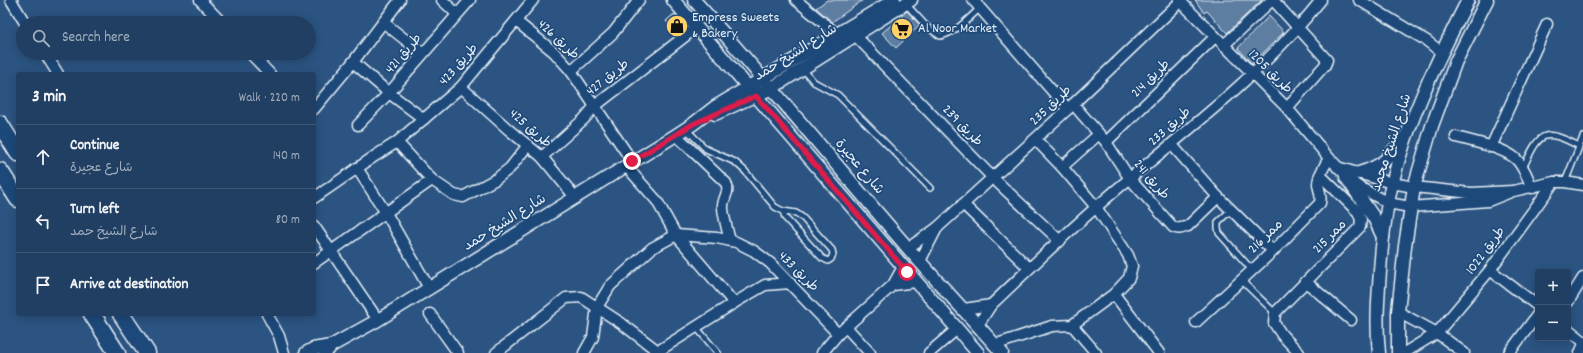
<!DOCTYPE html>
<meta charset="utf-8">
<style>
body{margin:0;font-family:Dekko,"Playpen Sans Arabic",sans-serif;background:#284668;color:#f1f3f6}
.controls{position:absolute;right:12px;bottom:12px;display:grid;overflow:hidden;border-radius:4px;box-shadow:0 2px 10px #0003}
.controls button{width:36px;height:36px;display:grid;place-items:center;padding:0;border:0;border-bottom:1px solid #3d5877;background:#203f62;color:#f1f3f6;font:20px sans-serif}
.stop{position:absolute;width:12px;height:12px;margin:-9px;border:3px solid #e11d48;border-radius:50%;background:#fff}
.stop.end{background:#e11d48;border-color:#fff;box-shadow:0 1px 4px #0008}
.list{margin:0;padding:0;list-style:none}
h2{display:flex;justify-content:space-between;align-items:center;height:52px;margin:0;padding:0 16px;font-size:17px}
h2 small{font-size:13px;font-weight:400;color:#a2afbe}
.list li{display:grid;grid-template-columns:26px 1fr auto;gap:12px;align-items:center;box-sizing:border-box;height:64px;padding:0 16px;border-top:1px solid #3d5877}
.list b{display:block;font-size:15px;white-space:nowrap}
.list p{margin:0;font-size:13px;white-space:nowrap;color:#a2afbe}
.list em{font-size:13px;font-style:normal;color:#a2afbe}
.icon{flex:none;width:22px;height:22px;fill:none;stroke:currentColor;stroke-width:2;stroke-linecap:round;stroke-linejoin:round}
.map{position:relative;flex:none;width:1583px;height:353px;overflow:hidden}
.search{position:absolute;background:#203f62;box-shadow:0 2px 10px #0003;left:16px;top:16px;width:300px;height:44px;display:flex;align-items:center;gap:10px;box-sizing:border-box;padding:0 14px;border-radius:22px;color:#a2afbe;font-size:15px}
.panel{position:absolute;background:#203f62;box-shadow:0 2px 10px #0003;left:16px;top:72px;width:300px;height:244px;border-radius:4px}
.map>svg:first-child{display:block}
.building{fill:#5d7da1;stroke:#e8f1f8}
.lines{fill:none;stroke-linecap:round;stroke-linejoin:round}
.service-casing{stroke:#e8f1f8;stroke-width:8}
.minor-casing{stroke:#e8f1f8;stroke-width:13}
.tertiary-casing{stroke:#e8f1f8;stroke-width:15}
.primary-casing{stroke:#e8f1f8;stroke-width:19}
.service{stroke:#1f4a7a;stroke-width:5}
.minor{stroke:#1f4a7a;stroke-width:10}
.tertiary{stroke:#1f4a7a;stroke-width:12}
.primary{stroke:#1f4a7a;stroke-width:16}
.route{stroke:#e11d48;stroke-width:5}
.labels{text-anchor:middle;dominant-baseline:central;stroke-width:3.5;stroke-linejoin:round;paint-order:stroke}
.poi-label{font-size:14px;fill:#e8f1f8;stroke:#1f4a7a;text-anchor:start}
.street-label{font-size:14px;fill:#e8f1f8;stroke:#1f4a7a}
</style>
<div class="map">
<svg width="1583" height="353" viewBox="0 0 1583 353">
<rect width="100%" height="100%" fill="#2b5482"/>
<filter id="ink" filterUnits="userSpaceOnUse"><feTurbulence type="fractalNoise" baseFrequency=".025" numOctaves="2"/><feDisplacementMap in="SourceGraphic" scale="8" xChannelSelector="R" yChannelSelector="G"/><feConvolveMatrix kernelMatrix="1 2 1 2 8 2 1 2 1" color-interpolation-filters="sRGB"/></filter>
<g filter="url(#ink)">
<g class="building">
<path d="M827 0H863L832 22 816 8Z"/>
<path d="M1195 0H1262L1227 33 1207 11 1204 13Z"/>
<path d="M907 11 920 25 896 48 882 33Z"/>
<path d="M674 14 686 27 677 34 666 21Z"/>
<path d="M1269 16 1284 32 1252 64 1238 48Z"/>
</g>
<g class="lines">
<g class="service-casing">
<g id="service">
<path d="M906 4 927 27 940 36C956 33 968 19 980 8"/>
<path d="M803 69 814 82 838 95 930 188"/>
<path d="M686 129 706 149 735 162 745 171 775 207 783 211 796 213 802 217 832 250 833 254 831 259 828 261 822 258 788 221 785 218 783 211"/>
<path d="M1523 168C1540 133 1542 127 1579 146"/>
<path d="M1565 182 1583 137"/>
<path d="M1231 210 1218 222V228L1219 233 1252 270"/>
<path d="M1241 280 1275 313"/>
<path d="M696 327 718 353"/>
</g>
</g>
<g class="minor-casing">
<g id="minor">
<path d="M11 0 25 23"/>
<path d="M200 0 222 23"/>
<path d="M442 0 457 14"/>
<path d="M796 0 837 34 842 39"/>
<path d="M973 0 1068 109"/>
<path d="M1179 0 1287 108 1329 158 1356 185 1388 203 1410 207 1488 201 1513 191 1471 193 1414 187 1392 183 1337 167"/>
<path d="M1273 0 1327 60 1325 65 1287 108"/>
<path d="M1359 0 1427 41 1441 52"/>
<path d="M516 21 554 52 571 71 632 161"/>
<path d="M383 22 422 53"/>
<path d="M851 31 993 178 1060 241"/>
<path d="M1224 45 1272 0"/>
<path d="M45 53 58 74"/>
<path d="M250 53 270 74"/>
<path d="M353 62 389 93 424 119"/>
<path d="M571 71 613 33 639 0"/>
<path d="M461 87 509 130 542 157 575 197"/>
<path d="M1073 104 1106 142 1130 179 1173 227C1178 230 1182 228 1188 226L1218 197"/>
<path d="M314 109 353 62 400 0"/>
<path d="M358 125 389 93 470 0"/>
<path d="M676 135 726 183C730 192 724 196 723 205 722 212 728 232 730 241"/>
<path d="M1456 137C1474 142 1501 147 1515 158 1523 165 1528 178 1532 188"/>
<path d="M397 142 432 180 454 195 463 197 496 179 510 168 528 145"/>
<path d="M1106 142 1215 37"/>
<path d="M1172 145 1218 197 1273 251"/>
<path d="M1491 147 1547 24"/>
<path d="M542 157 584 119 595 106 697 27"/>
<path d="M626 166 657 201 676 235 734 303"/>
<path d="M1062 167 1099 134"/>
<path d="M357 168 386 213 429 288"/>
<path d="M1513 191 1554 182H1565L1583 185"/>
<path d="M314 198 375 156 397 142 461 87 533 0"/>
<path d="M963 204 1029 268"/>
<path d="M314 226 378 320"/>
<path d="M937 228 1068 109 1182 0"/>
<path d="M908 248 937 228 920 261"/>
<path d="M314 263 432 180"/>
<path d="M903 267 893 285 915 282"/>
<path d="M1490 270 1538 306"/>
<path d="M1306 282 1351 320"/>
<path d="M1114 294 1159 353"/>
<path d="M1568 302 1583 278"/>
<path d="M991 305C1036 262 1081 219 1129 179 1197 123 1266 69 1321 0"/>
<path d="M964 309 991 305 978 325"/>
<path d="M1398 312 1437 333 1404 353"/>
<path d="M267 314 279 336 284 353"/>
<path d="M430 314 458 353"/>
<path d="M1196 322 1273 251 1320 203C1322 196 1319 191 1318 184 1318 175 1325 166 1329 158"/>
<path d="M1072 325 1096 353"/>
<path d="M846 327 870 353"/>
<path d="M1568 329 1583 341"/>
<path d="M994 345 1052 326 1072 325 1114 294 1129 278 1132 266 1128 255 1096 207 1062 167 1036 140"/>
<path d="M496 353 566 298 581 297 621 323 659 352"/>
<path d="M584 353 593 337 597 307 610 286 652 248 676 235 717 238 736 242 754 251 770 263 838 334"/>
<path d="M658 353 663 348 734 303 765 285 790 283"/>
<path d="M822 353 838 334 893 285"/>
<path d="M929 353 957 329"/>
<path d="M1299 353 1282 335 1274 323 1275 313 1360 227 1361 220 1358 212 1320 175"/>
<path d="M1464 353 1437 333 1490 270 1554 182"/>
<path d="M1509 353 1538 314"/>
<path d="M1580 353 1583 346"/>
</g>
</g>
<g class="tertiary-casing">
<g id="tertiary">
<path d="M673 0 978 353"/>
<path d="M694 0C767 81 836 165 907 247 938 283 971 317 1002 353"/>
<path d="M715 114 772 88 911 0"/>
<path d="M1359 173C1383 166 1388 159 1403 138"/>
<path d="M1346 177 1374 218 1383 237"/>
<path d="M306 353 313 349 331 346"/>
<path d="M325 353 331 346 378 320 676 135 693 124 715 107 894 0"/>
<path d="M1379 353C1376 326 1378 298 1380 271 1382 242 1385 213 1392 184 1408 119 1438 59 1468 0"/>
<path d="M1398 353V312L1405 246 1414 187 1432 126 1456 61 1487 0"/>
</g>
</g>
<g class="primary-casing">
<g id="primary">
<path d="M0 124 18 153"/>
<path d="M0 171 18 199"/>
<path d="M92 314 117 353"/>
<path d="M121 314 147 353"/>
</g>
</g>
<use href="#service" class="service"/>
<use href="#minor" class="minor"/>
<use href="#tertiary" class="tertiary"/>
<use href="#primary" class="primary"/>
</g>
</g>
<g class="lines" filter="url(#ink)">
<path class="route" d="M632 161 693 124 756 96 907 272"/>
</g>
<defs>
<g id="shop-disc" transform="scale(1.15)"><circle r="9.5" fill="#ffd166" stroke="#1f4a7a"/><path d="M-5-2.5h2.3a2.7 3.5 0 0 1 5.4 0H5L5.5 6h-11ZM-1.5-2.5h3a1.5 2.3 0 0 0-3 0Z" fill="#111"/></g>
<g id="supermarket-disc" transform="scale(1.15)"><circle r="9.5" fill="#ffd166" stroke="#1f4a7a"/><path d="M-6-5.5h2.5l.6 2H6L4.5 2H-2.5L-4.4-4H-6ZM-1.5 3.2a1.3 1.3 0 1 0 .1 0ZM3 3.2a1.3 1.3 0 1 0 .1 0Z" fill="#111"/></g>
</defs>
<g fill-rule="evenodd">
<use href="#shop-disc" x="677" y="26"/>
<use href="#supermarket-disc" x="902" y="29"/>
</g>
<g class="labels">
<g class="poi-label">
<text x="692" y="18">Empress Sweets<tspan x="692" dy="16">&amp; Bakery</tspan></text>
<text x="918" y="29">Al Noor Market</text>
</g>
<g class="street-label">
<text transform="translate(558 40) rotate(43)">طريق 426</text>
<text transform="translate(796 53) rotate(-32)">شارع الشيخ حمد</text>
<text transform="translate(404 54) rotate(-49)">طريق 421</text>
<text transform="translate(459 65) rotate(-48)">طريق 423</text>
<text transform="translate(1270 72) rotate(45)">طريق 1205</text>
<text transform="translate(608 78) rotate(-38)">طريق 427</text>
<text transform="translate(1151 79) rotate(-44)">طريق 214</text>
<text transform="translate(1051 106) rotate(-43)">طريق 235</text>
<text transform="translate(962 126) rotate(46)">طريق 239</text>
<text transform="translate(1170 127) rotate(-41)">طريق 233</text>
<text transform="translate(530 129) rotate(41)">طريق 425</text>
<text transform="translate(1392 143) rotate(-72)">شارع الشيخ محمد</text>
<text transform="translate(859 167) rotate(50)">شارع عجيرة</text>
<text transform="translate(1151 180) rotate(50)">طريق 241</text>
<text transform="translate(505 223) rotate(-32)">شارع الشيخ حمد</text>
<text transform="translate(1266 237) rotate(-44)">ممر 216</text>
<text transform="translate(1330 237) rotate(-45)">ممر 215</text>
<text transform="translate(1486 251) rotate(-53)">طريق 1022</text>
<text transform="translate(798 272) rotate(45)">طريق 433</text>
</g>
</g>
</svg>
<div class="controls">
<button>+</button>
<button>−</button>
</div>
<div class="stop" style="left:907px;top:272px"></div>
<div class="stop end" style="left:632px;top:161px"></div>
<div class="search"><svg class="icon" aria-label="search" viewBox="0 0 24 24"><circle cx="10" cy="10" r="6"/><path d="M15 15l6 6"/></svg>Search here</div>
<section class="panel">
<h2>3 min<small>Walk · 220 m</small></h2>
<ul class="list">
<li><svg class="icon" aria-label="ahead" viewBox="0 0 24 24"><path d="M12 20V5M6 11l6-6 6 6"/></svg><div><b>Continue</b><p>شارع عجيرة</p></div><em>140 m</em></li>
<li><svg class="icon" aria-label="left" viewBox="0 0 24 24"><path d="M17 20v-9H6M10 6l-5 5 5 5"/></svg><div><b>Turn left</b><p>شارع الشيخ حمد</p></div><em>80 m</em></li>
<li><svg class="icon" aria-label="arrive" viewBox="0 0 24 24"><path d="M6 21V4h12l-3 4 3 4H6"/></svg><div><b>Arrive at destination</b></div></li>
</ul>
</section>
</div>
